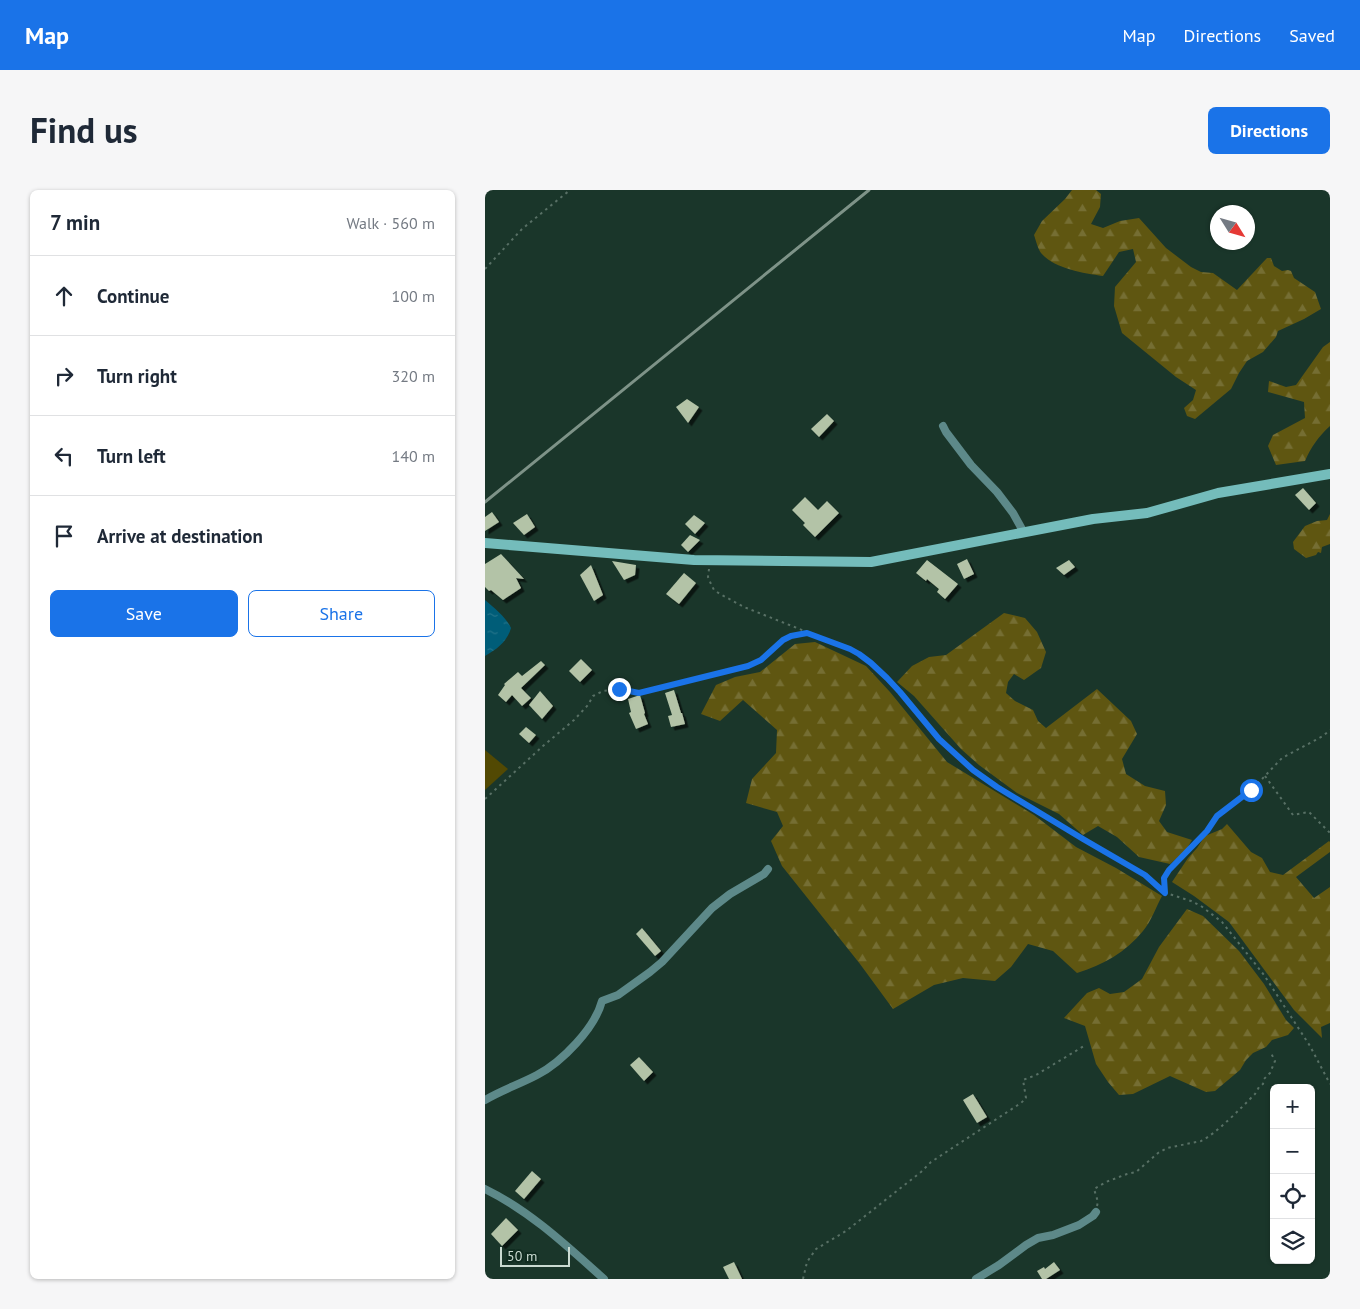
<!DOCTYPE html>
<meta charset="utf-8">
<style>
body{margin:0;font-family:"PT Sans",sans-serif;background:#f6f6f7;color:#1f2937}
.controls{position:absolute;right:15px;bottom:15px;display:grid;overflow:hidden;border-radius:8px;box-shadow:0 1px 4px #0004}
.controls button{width:45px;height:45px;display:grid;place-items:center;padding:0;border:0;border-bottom:1px solid #e0e1e3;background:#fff;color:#1f2937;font:25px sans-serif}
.compass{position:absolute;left:725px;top:15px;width:45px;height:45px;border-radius:50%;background:#fff;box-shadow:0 1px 4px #0004;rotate:127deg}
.scale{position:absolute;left:15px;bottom:12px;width:70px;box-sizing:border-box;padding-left:5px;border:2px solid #cadad1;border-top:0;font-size:14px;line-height:18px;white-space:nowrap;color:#cadad1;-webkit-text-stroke:4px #102c20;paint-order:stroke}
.stop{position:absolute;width:15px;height:15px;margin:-11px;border:4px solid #1a73e8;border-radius:50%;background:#fff}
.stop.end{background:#1a73e8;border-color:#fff;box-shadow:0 1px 5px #0008}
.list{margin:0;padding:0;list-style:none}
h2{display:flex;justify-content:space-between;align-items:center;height:65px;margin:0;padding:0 20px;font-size:21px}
h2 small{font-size:16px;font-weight:400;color:#747a83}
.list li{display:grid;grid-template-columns:32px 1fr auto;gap:15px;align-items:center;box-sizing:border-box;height:80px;padding:0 20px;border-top:1px solid #e0e1e3}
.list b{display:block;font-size:19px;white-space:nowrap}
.list em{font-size:16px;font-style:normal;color:#747a83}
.actions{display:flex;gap:10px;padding:15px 20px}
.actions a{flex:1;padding:11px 0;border:1px solid #1a73e8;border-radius:8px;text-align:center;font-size:18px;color:#1a73e8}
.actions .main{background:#1a73e8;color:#fff}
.icon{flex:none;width:28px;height:28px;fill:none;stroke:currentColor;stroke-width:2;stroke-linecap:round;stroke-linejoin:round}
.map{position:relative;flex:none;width:845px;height:1089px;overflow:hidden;border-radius:8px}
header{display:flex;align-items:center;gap:30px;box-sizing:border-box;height:70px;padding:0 25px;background:#1a73e8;color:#fff}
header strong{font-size:24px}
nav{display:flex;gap:28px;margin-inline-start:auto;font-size:18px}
.intro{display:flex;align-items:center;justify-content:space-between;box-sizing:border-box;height:120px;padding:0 30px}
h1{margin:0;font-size:35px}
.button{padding:12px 22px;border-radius:8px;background:#1a73e8;color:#fff;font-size:18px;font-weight:700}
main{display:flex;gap:30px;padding:0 30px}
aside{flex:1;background:#fff;border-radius:8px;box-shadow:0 1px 4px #0004}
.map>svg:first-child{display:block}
.grass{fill:#524903}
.forest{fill:url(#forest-firs)}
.water{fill:url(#water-ripples)}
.building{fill:#b3c3a7;filter:url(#shadow)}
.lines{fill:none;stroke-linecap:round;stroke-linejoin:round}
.path{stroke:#587065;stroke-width:2;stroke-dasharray:2.5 4;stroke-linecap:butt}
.street{stroke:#5d8989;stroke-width:8}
.secondary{stroke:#74bcbb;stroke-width:10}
.rail{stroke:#7e9388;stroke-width:3}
.route{stroke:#1a73e8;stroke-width:6}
</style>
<header>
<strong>Map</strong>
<nav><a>Map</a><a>Directions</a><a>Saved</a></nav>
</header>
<div class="intro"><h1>Find us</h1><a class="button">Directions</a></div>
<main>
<aside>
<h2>7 min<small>Walk · 560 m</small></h2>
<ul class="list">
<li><svg class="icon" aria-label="ahead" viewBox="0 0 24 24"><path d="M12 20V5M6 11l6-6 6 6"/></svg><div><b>Continue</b></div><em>100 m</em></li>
<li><svg class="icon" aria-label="right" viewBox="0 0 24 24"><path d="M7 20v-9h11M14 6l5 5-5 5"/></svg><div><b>Turn right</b></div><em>320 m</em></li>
<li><svg class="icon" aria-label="left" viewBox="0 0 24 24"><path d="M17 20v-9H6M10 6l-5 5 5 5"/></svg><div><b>Turn left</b></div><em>140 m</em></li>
<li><svg class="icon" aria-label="arrive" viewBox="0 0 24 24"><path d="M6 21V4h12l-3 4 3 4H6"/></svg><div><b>Arrive at destination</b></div></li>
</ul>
<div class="actions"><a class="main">Save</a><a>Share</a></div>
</aside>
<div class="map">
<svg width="845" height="1089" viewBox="0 0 845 1089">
<defs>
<pattern id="forest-firs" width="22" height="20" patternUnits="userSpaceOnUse" patternTransform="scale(1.25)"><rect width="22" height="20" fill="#5f5611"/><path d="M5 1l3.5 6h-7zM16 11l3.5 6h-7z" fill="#756e33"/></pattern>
<pattern id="water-ripples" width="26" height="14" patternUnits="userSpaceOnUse" patternTransform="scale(1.25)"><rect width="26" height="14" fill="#005d78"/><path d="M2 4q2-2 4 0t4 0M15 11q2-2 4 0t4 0" fill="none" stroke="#24748a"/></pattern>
<filter id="shadow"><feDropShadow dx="3.5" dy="3.5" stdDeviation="0" flood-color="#0009"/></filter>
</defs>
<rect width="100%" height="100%" fill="#1a362a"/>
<path class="grass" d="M0 560 23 579 0 600Z"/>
<g class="forest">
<path d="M587 0H611L616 4 615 17 606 34 618 38 635 31 654 28 681 58 706 77 716 82 728 83 752 100 782 68H786L789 76 797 81 803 80 806 81 809 88 830 102 836 119 819 129 793 141 791 147 778 162 762 171 754 183 746 199 710 229 702 226 699 218 708 210 711 200 691 187 637 143 629 116 630 97 651 72 648 59 634 62 618 86C598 83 570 79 556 63 553 59 551 51 549 45L557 31 580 9Z"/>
<path d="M845 152V236C833 247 826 257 820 271L791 275 783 256 788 245 820 228 819 212 783 202 784 191 801 197 811 195 838 157Z"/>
<path d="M845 324V354L837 357 836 363 833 362 831 365 821 368 809 359 808 352 820 336 832 331 842 330Z"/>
<path d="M519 423 540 428 552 442 561 462 556 478 539 490 529 484 523 492 521 503 530 511 548 520 553 531 561 538 612 499 646 531 652 544 637 569 641 584 660 596 680 601 681 615 674 631 682 642 707 650 701 660 685 674 654 667 632 647 613 636 598 645 574 624 532 603 494 575 476 559 429 506 412 492 427 476 444 467 461 465Z"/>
<path d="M330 452 381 476 405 502 462 572 549 625 591 657 631 678 677 706C671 717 666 732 658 741 641 762 618 775 592 783L568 761 543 754 526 777 510 791 478 788 449 795 408 819 375 774 297 676 286 651 298 636 292 622 261 613 267 589 291 563 292 540 258 510 235 531 216 524 231 495 250 487 275 482 310 454Z"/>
<path d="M742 634 766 662 777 668 785 682 798 685 844 651 845 652V662L811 687 829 708 845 697V833L836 837 837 848 809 820 744 732 709 706 687 692 703 668 712 658 720 646 737 639Z"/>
<path d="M702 719 718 726 754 761 779 794 801 830 809 838 803 845 787 850 781 857 768 863 761 870 755 880 730 901 721 902 685 886 648 904 634 905 623 892 611 874 600 836 579 828 602 803 614 798 625 804 639 802 657 789 674 757Z"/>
</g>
<path class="water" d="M0 410C9 418 21 427 26 438 22 452 12 459 0 466Z"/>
<g class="building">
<path d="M202 209 214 217 203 233 191 217Z"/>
<path d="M342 224 349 231 334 247 326 239Z"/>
<path d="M818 298 831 313 824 320 810 305Z"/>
<path d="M320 307 333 320 342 311 354 323 330 347 318 335 320 333 307 320Z"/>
<path d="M7 322 14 332 0 341V327Z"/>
<path d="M42 324 50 337 39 345 28 333Z"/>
<path d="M209 325 220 333 210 344 200 334Z"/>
<path d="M205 345 215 350 203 362 196 355Z"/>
<path d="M16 364 39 389 31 388 36 398 18 410 6 400 4 401 0 397V374Z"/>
<path d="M482 369 489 384 479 389 472 374Z"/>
<path d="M442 370 473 394 460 409 452 402 454 399 442 389 441 391 431 383Z"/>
<path d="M584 370 590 377 579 385 571 378Z"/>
<path d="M127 371 151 375 150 385 139 390Z"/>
<path d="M106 375 118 405 109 411 95 385Z"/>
<path d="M199 383 211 393 194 414 181 404Z"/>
<path d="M96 469 107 480 95 492 84 481Z"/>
<path d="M56 471 60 475 36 498 46 508 37 516 27 505 21 512 13 505 20 495 19 494 33 482 37 486Z"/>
<path d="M189 500 196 523H197L200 534 186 537 183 526 187 525 180 503Z"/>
<path d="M55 501 68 516 57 529 44 515Z"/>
<path d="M155 505 160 523 159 524 163 534 151 539 144 523 146 522 143 509Z"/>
<path d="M41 537 51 545 44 553 34 544Z"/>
<path d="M157 738 176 761 170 766 151 744Z"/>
<path d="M154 867 168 882 159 891 145 875Z"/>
<path d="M488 904 502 927 492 933 478 910Z"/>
<path d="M47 981 56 989 39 1009 30 1001Z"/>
<path d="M21 1028 33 1040 17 1056 6 1044Z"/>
<path d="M249 1072 257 1089H244L238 1077Z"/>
<path d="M569 1072 575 1080 561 1089H557L552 1081 559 1077 560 1079Z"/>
</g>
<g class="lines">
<g class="path">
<path d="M0 79 37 39 85 0"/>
<path d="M224 379 223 387 226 394 229 400 235 404 259 417 365 459 386 473 415 502 454 549 468 563 488 580 512 597 598 649 660 685 681 703 706 711 716 716 737 732 779 785 825 856 845 894"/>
<path d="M780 586 808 625 824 622 845 643"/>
<path d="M0 609 58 556 89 530 103 515 108 506 118 501 135 499 154 503 263 477 276 470 298 450 306 447 321 443"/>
<path d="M681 703 679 687 690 674 723 641 732 625 766 600 777 589 797 568 838 546 845 540"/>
<path d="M612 1016 613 1012 609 999 621 992 642 984 651 982 673 963 682 958 716 951C731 944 757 917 770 904L774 897 778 894 779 889 785 883 790 871 785 861"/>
<path d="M318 1089 322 1072 331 1059 361 1041 436 982 446 972 536 913 541 908 538 890 551 885 599 856"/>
</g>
<g class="street">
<path d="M458 236 461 242 486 275 512 302 528 323 538 341"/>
<path d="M0 910C17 900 35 894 52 885 77 872 110 838 117 811L133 805 165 782 177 772 227 718 245 704 279 684 283 679"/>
<path d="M0 999C45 1021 82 1056 119 1089"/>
<path d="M491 1089 514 1075 541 1055 553 1048 568 1045 594 1035 608 1026 611 1022"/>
</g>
<path class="secondary" d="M0 353 209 370 386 372 608 329 662 323 733 303 845 284"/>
<path class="rail" d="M0 312 384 0"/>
</g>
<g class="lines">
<path class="route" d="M134 499 154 503 263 476 276 470 298 450 306 446 322 443 365 459 374 464 386 473 402 488 415 502 454 549 488 580 512 597 598 649 660 685 680 703 679 688 684 680 722 641 732 626 766 600"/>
</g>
</svg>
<div class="controls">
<button>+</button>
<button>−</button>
<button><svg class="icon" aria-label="locate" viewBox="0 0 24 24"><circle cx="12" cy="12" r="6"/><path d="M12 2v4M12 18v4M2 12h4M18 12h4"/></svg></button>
<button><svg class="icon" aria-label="layers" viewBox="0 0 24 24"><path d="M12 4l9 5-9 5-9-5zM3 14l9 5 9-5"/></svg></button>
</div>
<svg class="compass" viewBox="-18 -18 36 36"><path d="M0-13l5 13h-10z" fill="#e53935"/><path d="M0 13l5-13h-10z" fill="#747a83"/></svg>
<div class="scale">50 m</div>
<div class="stop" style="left:766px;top:600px"></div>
<div class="stop end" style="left:134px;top:499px"></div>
</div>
</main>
